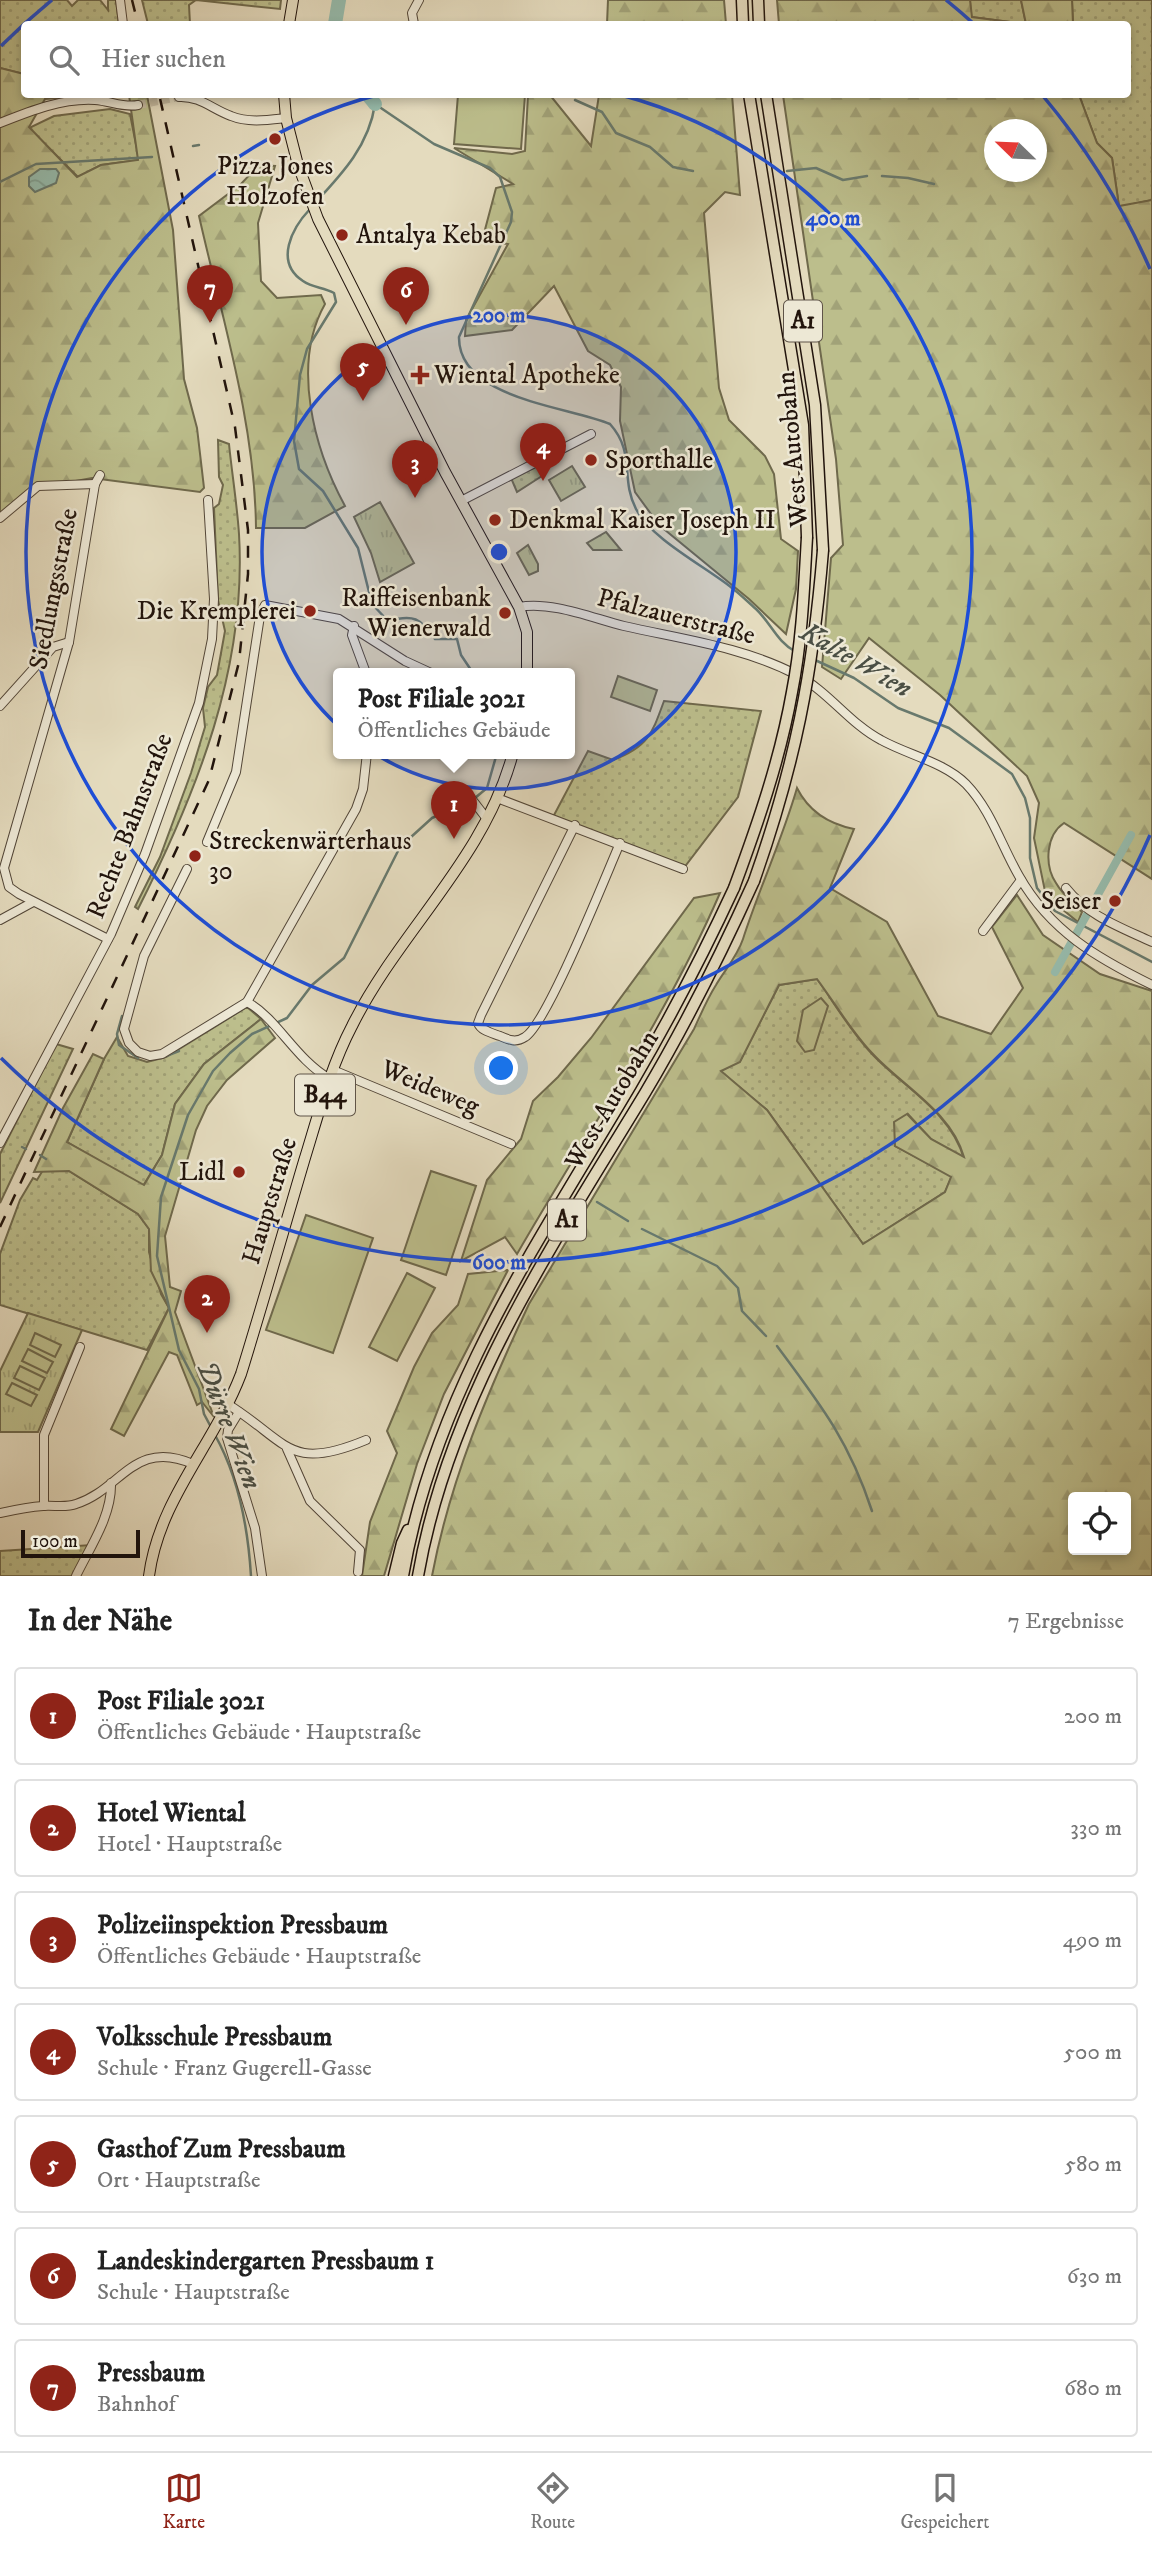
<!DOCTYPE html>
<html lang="de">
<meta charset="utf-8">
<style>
body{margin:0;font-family:"IM FELL DW Pica",serif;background:#f6f6f6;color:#222}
.controls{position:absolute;right:21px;bottom:21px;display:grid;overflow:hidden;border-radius:7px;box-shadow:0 4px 10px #0003}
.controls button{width:63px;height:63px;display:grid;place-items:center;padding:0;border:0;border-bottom:2px solid #e0e0e0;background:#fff;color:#222;font:35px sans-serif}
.compass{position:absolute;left:984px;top:119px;width:63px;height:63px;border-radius:50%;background:#fff;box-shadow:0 4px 10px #0003;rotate:293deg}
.scale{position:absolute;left:21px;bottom:18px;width:119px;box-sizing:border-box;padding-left:7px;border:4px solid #22140c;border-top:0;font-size:19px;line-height:24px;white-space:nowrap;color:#22140c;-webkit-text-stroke:5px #ede8d5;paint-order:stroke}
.you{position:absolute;left:502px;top:1069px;width:24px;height:24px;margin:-18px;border:5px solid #fff;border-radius:50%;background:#1a73e8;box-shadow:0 0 0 10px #1a73e833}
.badge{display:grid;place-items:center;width:46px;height:46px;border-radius:50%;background:#8f2418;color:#fff;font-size:23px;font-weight:700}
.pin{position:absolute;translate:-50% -58px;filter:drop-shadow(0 2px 4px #0008)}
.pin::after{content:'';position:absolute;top:37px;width:24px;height:21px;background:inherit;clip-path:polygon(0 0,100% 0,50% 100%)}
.popup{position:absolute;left:333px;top:668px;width:242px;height:91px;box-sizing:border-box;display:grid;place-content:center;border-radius:7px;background:#fff;filter:drop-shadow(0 2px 5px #0005);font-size:23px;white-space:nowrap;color:#767676}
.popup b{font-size:26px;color:#222}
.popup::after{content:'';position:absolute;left:50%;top:100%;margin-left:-14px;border:14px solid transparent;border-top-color:#fff}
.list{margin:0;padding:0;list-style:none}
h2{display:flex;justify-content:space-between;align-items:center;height:91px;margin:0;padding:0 28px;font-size:30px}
h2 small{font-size:23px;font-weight:400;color:#767676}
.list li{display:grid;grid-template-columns:46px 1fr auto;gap:21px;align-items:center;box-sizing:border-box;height:98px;margin:0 14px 14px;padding:0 14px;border:2px solid #e0e0e0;border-radius:7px}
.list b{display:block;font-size:26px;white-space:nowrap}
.list p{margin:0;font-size:23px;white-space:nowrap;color:#767676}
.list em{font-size:23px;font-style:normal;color:#767676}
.icon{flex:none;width:38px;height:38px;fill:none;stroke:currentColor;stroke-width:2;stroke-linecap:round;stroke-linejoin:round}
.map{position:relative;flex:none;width:1152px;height:1576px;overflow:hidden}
.search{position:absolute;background:#fff;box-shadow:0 4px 10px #0003;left:21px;right:21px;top:21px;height:77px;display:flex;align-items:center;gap:18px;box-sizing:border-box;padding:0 24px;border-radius:7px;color:#767676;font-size:26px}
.sheet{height:875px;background:#fff}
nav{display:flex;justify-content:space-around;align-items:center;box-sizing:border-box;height:98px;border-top:2px solid #e0e0e0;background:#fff;font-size:19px;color:#767676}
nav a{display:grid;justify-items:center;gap:4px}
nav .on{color:#8f2418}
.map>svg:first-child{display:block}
.grass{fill:url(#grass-dots);stroke:#6f694c;stroke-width:2}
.forest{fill:url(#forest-firs);stroke:#6f694c;stroke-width:2;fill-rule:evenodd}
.park{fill:url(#park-tufts);stroke:#6f694c;stroke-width:2}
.pitch{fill:#bcbe8c;stroke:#6f694c;stroke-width:2}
.water{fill:url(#water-waves);stroke:#68796d;stroke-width:2}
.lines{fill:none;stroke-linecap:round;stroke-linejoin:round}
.stream{stroke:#68796d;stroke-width:2.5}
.canal{stroke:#96bcad;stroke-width:8}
.river{stroke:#96bcad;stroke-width:14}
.minor-tunnel{stroke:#c7bda3;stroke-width:8;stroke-dasharray:8 4;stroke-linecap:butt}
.minor-casing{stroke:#524638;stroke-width:10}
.major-casing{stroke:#22140c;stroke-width:12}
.highway-casing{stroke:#22140c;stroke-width:13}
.minor{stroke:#ede8d5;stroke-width:8}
.major{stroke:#e4dbbe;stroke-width:10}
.highway{stroke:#e4dbbe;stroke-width:10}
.rail{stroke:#22140c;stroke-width:2.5;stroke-dasharray:12 12;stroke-linecap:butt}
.highway-bridge-casing{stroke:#22140c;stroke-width:13;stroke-linecap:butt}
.highway-bridge{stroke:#e4dbbe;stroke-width:10}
.ring{fill:none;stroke:#1d4ed8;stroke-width:3.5}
.poi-dot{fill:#8f2418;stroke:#ede8d5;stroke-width:2.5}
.labels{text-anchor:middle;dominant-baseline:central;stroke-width:5;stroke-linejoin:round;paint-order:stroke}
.shield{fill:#ede8d5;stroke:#5f5448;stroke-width:2}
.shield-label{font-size:24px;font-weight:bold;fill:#22140c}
.poi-label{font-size:26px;fill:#22140c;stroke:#ede8d5;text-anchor:start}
.street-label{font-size:26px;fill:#22140c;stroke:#ede8d5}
.water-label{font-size:28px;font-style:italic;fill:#4b4f44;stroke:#ede8d5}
.centre{fill:#1d4ed8;stroke:#ede8d5;stroke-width:3.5}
.ring-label{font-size:21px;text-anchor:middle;font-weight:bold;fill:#1d4ed8;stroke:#ede8d5;stroke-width:5;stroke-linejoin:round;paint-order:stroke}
</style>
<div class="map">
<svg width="1152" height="1576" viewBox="0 0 1152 1576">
<defs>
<pattern id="grass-dots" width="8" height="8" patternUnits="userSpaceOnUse" patternTransform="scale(1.75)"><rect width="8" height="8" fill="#bcbe8c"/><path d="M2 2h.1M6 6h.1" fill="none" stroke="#a1a278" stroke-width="1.8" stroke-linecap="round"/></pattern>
<pattern id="forest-firs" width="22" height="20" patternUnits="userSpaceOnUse" patternTransform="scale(1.75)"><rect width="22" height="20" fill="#bcbe8c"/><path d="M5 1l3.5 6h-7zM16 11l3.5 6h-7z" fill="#a1a278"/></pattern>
<pattern id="park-tufts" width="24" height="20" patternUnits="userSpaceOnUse" patternTransform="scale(1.75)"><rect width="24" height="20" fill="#bcbe8c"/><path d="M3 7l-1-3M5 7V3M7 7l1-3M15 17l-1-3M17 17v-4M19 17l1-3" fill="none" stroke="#a1a278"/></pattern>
<pattern id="water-waves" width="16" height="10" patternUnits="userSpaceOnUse" patternTransform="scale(1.75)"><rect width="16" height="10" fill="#96bcad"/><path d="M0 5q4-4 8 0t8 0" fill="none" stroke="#81a194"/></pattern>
</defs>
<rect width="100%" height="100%" fill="#e4dbbe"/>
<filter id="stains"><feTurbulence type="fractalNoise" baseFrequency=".00286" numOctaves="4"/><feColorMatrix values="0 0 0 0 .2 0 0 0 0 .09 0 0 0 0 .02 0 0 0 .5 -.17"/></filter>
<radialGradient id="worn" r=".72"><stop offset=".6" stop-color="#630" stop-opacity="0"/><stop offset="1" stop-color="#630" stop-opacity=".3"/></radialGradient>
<g class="grass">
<path d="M0 0H67L72 6 78 0H100L108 10V0H116L119 24H24V74L0 68Z"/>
<path d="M142 0H281L280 9 196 0 189 5 190 24H148Z"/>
<path d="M970 0H1021L1026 24 971 17Z"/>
<path d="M1072 0H1152V200L1119 207 1112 158 1097 143 1079 95 1128 94V24H1073Z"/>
<path d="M110 109 130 114 139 160 101 165 78 177 29 128 54 116Z"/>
<path d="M218 440 229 444C232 474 237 504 239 534 247 668 197 792 138 909L135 907 160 857 191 773 205 727 203 708 208 687 217 675 225 631 218 600 214 508 219 504 223 485 219 477Z"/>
<path d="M541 463 543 467 539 470 542 476 517 492 511 478Z"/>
<path d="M664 701 761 711 738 797 683 869 553 817 588 751 613 760C648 747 652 734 664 701Z"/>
<path d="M817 979C835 1004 851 1032 872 1054 903 1087 951 1112 964 1159L931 1139 908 1114 895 1146 952 1176 945 1192 863 1244 767 1110 720 1071 740 1061 779 985Z"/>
<path d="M247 1007 261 1019 204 1064 175 1104 162 1155 143 1186 67 1142 104 1059 117 1037 128 1056 147 1062 166 1057Z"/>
<path d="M56 1044 73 1049 0 1203V1154Z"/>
<path d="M43 1170 69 1171 138 1214 149 1229V1252L161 1294 169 1308 147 1350 0 1305V1254L20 1200 33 1178 37 1180Z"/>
<path d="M91 1545 76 1576H0V1551Z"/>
</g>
<g class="forest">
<path d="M608 0H724L726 24H607Z"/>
<path d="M777 0H970L972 17 1025 24H779Z"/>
<path d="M1021 0H1072L1073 24H1026Z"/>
<path d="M0 68 24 74V94L91 95 45 99 29 127 77 177 101 165 138 160 129 95H147L173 230 184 379 197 428 204 488 200 492 92 478 38 488 0 516Z"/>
<path d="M528 95H550L591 146 599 95H732L740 195 725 192 704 213 719 388 729 420 765 456 774 474 781 539 798 551 796 589 786 634 749 599 659 525 635 492 620 421 621 387 610 365 588 351 554 286 512 330 465 336 466 320 508 244 482 241 496 188 513 184 454 148 512 154 525 151Z"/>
<path d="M783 95H1079L1097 143 1112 158 1119 206 1152 200V879L1064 823C1046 835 1044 865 1056 883 1062 894 1073 903 1082 912L1078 922 1046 896 1034 838 1039 803 1027 776 940 695 869 638 841 679 822 667 831 558 843 545 836 459ZM995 130H1036V172H995Z"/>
<path d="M259 165 275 166 258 223 261 281 277 298 321 295 325 304C291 364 314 449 345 506L305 528H256C255 423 222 318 199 216L240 185Z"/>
<path d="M797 788C809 812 829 824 854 829L830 888 887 922 938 1016 991 1034 1023 988 992 927 1017 895 1043 935 1100 974 1152 991V1576H432C450 1480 488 1391 529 1304L694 1029C701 1014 707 999 716 985 724 971 737 957 743 939 759 889 782 840 797 788ZM817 979C835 1003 851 1031 872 1053 902 1086 951 1111 964 1157L931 1139 907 1114 894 1122 895 1146 951 1177 945 1192 863 1244 767 1110 721 1071 740 1062 779 985ZM1073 1497H1126V1550H1073Z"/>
<path d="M720 893C665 1020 586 1134 517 1254L505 1237 461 1261 487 1180 521 1139 533 1101 558 1077 591 1038 694 898Z"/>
<path d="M821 998 828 1006 814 1050 805 1052 797 1041 803 1010Z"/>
<path d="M261 1019 275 1038 227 1080 207 1106 196 1130 165 1236 170 1287 181 1291 175 1312 214 1417 202 1402 197 1405 177 1355 169 1352 124 1436 111 1429 169 1308 151 1271 149 1229 138 1214 69 1171 34 1172 63 1108 93 1054 104 1059 67 1142 144 1185 162 1155 175 1104 204 1064Z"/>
<path d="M508 1270 444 1394 417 1464 384 1576H362L370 1522 397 1453 387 1431 414 1367 432 1333 458 1305 468 1274Z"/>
</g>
<g class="park">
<path d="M572 466 585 487 561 501 549 480Z"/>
<path d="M380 502 414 563 380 582 371 553 354 517Z"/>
<path d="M606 532 621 550H593L587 543Z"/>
<path d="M528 545 538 564V571L529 575 517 553Z"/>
<path d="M28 1313 82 1330 38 1432H0V1371Z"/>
</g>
<g class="pitch">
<path d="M458 95H525L521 149 454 144Z"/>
<path d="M618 676 657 690 650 711 611 697Z"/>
<path d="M431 1171 476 1186 446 1275 401 1260Z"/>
<path d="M306 1215 373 1238 333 1353 266 1330Z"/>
<path d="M407 1273 435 1288 397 1361 369 1347Z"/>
<path d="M35 1333 61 1345 55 1357 30 1345Z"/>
<path d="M28 1349 53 1362 47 1373 22 1361Z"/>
<path d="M20 1366 45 1378 39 1390 14 1378Z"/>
<path d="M12 1383 37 1395 31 1406 6 1394Z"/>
</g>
<path class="water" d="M40 169H56L59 173 56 183 35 192 29 186V177Z"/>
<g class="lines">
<g class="stream">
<path d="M575 100 602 112 616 133 650 147 673 167 693 171"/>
<path d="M193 146 199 145"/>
<path d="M787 171 816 168 843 180 867 176"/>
<path d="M882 176 908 178 934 184"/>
<path d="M0 182 36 164 152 157"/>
<path d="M314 204C341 175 369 146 375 104L434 144 490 168 500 177 512 212 511 222 459 337C458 399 567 406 610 424 636 453 620 478 636 509 651 539 706 567 732 588 740 594 748 602 756 609 771 623 777 642 796 652"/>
<path d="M310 209C292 228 274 262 303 281 313 288 323 287 334 293L336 302 307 349 300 375 294 441 299 469 323 491 358 548 372 604 388 621C414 614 420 618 435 639H457L461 655 473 673"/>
<path d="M815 660 854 678 898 708 949 728 1012 774 1025 798 1030 818V858L1037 888 1055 911 1152 962"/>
<path d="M475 798 487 788 497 753"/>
<path d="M122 1016 117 1034 119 1045 138 1058"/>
<path d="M161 1058 179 1051"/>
<path d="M22 1147 26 1149"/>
<path d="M40 1155 46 1159"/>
<path d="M597 1202 628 1221"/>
<path d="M642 1229 717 1266 738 1288 742 1311 766 1336"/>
<path d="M777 1346C821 1405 849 1441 872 1511"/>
<path d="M212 1429 204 1414 199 1389 179 1350 157 1256 161 1197 188 1115 213 1071 230 1053 252 1034 287 1018 312 985 344 958 400 847 432 818 469 801"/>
<path d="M215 1435C239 1478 248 1527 251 1576"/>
</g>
<path class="canal" d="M1055 972 1131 835"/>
<g class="river">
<path d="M335 24 339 0"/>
<path d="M367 94 375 104"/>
</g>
<path class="minor-tunnel" d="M138 105 179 97"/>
<g class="minor-casing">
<g id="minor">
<path d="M120 0 123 24"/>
<path d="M414 24 412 13 419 0"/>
<path d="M179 97C200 96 212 109 231 116 248 123 268 120 286 118"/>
<path d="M0 123C30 111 62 98 95 100 110 101 124 108 138 105"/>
<path d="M100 475 95 484 69 642 4 868 9 887 19 894 108 939"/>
<path d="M461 501 591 434"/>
<path d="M0 518 38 486 95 484"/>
<path d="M519 607C552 601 592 618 624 626 681 639 744 647 797 675 829 692 850 724 881 740 908 755 944 762 966 784 991 810 1001 845 1019 876 1050 931 1097 958 1152 985"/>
<path d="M354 626 352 635 366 673"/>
<path d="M0 706 53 647 69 642"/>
<path d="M467 793 487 819"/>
<path d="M497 798 683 869"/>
<path d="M575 825 481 1015 478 1023C481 1031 492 1033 500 1036 509 1040 516 1043 525 1037 547 1024 606 875 620 843"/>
<path d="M207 842 236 772 260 616 265 605 339 619 405 661 431 673"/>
<path d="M187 869 144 956 124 1029 129 1043 138 1052 150 1056 162 1054 247 1002 356 809 363 789 367 753"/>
<path d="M1066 888C1088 916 1120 927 1152 942"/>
<path d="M0 920 33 902"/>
<path d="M983 931 1021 880"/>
<path d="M247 1002C277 1018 295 1059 330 1079"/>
<path d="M333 1070 511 1144"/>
<path d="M0 1143 111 934 145 854 199 703 212 639 214 599 208 500"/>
<path d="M229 1405C289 1443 289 1472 366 1440"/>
<path d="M239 1412 228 1430 227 1438 255 1528 262 1576"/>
<path d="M287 1449 310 1501 360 1550 358 1572"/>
<path d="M44 1506V1435L80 1347"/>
<path d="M0 1513C14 1510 29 1507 43 1506 54 1505 66 1508 76 1504 121 1490 134 1438 193 1464"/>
<path d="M76 1576C90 1547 112 1516 111 1483"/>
</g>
</g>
<g class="major-casing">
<g id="major">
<path d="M289 24 293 0"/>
<path d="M284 94 286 118 298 165 318 219 445 472 519 607 527 632V673"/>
<path d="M149 1576C159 1499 214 1445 241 1374 263 1303 283 1232 304 1161 318 1116 330 1068 352 1026 399 931 485 859 513 753"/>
</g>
</g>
<g class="highway-casing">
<g id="highway">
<path d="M742 0 743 24"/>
<path d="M758 0 759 24"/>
<path d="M749 94 803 425 807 537"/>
<path d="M766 94 815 405 823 550"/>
<path d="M394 1576 402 1543 408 1530"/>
<path d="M403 1576C434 1393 539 1241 631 1085 669 1020 703 955 734 888"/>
<path d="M418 1576C449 1397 553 1245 645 1093 686 1024 721 954 754 881"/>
</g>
</g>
<use href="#minor" class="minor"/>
<use href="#major" class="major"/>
<use href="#highway" class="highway"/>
<g class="rail">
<path d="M132 0 138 24"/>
<path d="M0 1227 209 780 239 662 248 574V530L235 427 159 94"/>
</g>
<g class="highway-bridge-casing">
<g id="highway-bridge">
<path d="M754 881C795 765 813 673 823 550"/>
<path d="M734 888C758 823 780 760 792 692 802 641 804 589 807 537"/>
</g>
</g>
<use href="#highway-bridge" class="highway-bridge"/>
</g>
<circle cx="499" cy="552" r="237" fill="#1d4ed8" fill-opacity=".12"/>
<g class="ring">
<circle cx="499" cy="552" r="237"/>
<path d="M621 95A473 473 0 1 1 377 95"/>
<path d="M1150 835A710 710 0 0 1 1 1058M1 46A710 710 0 0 1 52 0M946 0A710 710 0 0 1 974 24M1043 96A710 710 0 0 1 1150 269"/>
</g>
<g class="poi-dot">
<circle cx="275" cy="139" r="7"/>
<circle cx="342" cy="235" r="7"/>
<path d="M416.5 364.5h7v7h7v7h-7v7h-7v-7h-7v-7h7z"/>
<circle cx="591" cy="460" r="7"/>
<circle cx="495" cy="520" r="7"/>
<circle cx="310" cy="611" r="7"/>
<circle cx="505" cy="613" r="7"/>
<circle cx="195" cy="856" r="7"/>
<circle cx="1115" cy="901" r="7"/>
<circle cx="239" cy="1172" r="7"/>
</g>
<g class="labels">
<g class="shield">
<rect x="784" y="300.5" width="38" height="41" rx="5"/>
<rect x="295" y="1074.5" width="60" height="41" rx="5"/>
<rect x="548" y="1199.5" width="38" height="41" rx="5"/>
</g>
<g class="shield-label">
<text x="803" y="321">A1</text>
<text x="325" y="1095">B44</text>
<text x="567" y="1220">A1</text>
</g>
<g class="poi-label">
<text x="275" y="166" text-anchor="middle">Pizza Jones<tspan x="275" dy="30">Holzofen</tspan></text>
<text x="356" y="235">Antalya Kebab</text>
<text x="434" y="375">Wiental Apotheke</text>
<text x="605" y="460">Sporthalle</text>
<text x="509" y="520">Denkmal Kaiser Joseph II</text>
<text x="491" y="598" text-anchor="end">Raiffeisenbank<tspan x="491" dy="30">Wienerwald</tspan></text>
<text x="296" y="611" text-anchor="end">Die Kremplerei</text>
<text x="209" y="841">Streckenwärterhaus<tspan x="209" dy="30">30</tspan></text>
<text x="1101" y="901" text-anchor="end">Seiser</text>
<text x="225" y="1172" text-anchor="end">Lidl</text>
</g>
<g class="street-label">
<text transform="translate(793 449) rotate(-95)">West Autobahn</text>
<text transform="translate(54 589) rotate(-79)">Siedlungsstraße</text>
<text transform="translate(676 617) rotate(14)">Pfalzauerstraße</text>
<text transform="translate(130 826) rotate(-69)">Rechte Bahnstraße</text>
<text transform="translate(430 1088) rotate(23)">Weideweg</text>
<text transform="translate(612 1100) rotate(-59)">West Autobahn</text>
<text transform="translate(270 1201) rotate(-73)">Hauptstraße</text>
</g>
<g class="water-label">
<text transform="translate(856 660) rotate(30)">Kalte Wien</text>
<text transform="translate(229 1425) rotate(69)">Dürre Wien</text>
</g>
</g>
<circle cx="499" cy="552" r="10" class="centre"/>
<g class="ring-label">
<text x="833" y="225">400 m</text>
<text x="499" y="322">200 m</text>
<text x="499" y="1269">600 m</text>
</g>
<rect width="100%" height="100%" filter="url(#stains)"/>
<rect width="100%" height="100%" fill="url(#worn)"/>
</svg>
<div class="controls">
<button><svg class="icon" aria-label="locate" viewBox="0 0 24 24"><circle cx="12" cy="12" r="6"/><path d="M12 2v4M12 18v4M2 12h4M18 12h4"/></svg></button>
</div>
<svg class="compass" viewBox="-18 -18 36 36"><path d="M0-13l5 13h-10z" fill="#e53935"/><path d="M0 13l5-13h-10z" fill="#767676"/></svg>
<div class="scale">100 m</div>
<div class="you"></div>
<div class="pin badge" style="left:454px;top:839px">1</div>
<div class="popup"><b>Post Filiale 3021</b>Öffentliches Gebäude</div>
<div class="pin badge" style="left:207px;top:1333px">2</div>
<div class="pin badge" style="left:415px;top:498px">3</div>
<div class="pin badge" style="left:543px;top:481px">4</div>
<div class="pin badge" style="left:363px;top:401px">5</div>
<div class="pin badge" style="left:406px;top:325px">6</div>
<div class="pin badge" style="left:210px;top:323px">7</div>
<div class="search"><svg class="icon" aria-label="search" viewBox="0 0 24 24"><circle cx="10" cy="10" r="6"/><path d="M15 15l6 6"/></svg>Hier suchen</div>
</div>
<section class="sheet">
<h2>In der Nähe<small>7 Ergebnisse</small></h2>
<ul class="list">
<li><span class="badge">1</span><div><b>Post Filiale 3021</b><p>Öffentliches Gebäude · Hauptstraße</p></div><em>200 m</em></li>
<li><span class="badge">2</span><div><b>Hotel Wiental</b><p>Hotel · Hauptstraße</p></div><em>330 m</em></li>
<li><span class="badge">3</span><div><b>Polizeiinspektion Pressbaum</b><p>Öffentliches Gebäude · Hauptstraße</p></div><em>490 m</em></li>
<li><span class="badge">4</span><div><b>Volksschule Pressbaum</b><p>Schule · Franz Gugerell-Gasse</p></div><em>500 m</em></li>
<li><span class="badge">5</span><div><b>Gasthof Zum Pressbaum</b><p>Ort · Hauptstraße</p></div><em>580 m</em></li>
<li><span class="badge">6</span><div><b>Landeskindergarten Pressbaum 1</b><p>Schule · Hauptstraße</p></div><em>630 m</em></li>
<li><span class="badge">7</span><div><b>Pressbaum</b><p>Bahnhof</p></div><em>680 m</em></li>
</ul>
</section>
<nav>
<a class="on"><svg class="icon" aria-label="map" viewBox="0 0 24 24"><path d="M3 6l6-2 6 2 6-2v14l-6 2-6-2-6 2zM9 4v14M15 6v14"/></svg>Karte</a>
<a><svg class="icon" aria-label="directions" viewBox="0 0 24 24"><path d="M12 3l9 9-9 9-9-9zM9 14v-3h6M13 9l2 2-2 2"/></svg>Route</a>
<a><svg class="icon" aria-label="saved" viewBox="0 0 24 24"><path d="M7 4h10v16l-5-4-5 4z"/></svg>Gespeichert</a>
</nav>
